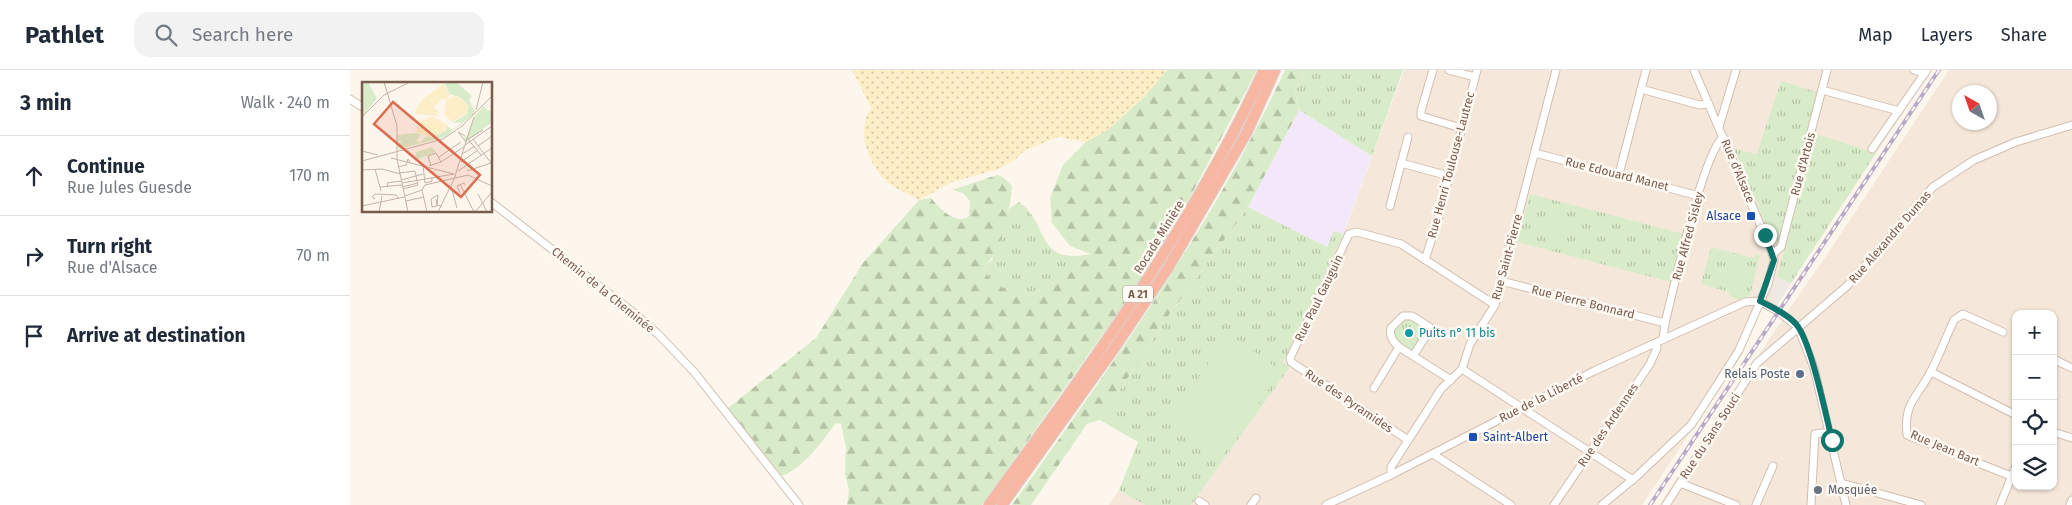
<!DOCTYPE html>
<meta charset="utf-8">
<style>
body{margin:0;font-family:"Fira Sans",sans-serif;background:#f2f2f3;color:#1f2937}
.controls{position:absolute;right:15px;bottom:15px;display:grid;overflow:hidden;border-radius:10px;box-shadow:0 1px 4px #0004}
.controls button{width:45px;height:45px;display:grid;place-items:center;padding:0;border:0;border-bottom:1px solid #e0e1e3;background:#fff;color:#1f2937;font:25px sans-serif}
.compass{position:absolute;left:1602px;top:15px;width:45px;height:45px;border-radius:50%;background:#fff;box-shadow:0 1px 4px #0004;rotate:320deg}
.stop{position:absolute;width:15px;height:15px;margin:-11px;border:4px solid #0f766e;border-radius:50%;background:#fff}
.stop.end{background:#0f766e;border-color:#fff;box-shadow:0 1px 5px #0008}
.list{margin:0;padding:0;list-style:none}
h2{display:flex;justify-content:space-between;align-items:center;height:65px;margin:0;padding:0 20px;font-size:21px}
h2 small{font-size:16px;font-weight:400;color:#747a83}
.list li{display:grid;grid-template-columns:32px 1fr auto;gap:15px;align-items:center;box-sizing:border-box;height:80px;padding:0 20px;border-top:1px solid #e0e1e3}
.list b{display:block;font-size:19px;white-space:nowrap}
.list p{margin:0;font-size:16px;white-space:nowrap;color:#747a83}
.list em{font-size:16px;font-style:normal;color:#747a83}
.icon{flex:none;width:28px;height:28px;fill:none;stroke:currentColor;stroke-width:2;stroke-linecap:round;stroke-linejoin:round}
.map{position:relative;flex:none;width:1722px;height:435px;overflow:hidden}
header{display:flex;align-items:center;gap:30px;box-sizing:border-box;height:70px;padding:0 25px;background:#fff;border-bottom:1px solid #e0e1e3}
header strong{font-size:24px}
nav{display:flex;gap:28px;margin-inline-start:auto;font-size:18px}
.search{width:350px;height:45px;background:#f2f2f3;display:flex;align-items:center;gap:12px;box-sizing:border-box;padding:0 18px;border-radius:15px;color:#747a83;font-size:19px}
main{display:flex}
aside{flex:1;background:#fff}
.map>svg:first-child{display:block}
.residential{fill:#f5e8da;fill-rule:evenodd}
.industrial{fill:#efe9e4}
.education{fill:#f3e8fa}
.grass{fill:url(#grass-tufts)}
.forest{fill:url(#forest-firs)}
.sand{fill:url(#sand-dots)}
.green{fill:#d8ecc9}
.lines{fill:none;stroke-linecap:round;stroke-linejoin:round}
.minor-casing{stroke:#d1beb0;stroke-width:9}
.highway-casing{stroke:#dad1cd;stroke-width:12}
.minor{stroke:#fff;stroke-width:7}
.highway{stroke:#f7b7a3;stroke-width:10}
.rail-casing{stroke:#b9a8c9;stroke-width:4}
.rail{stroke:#fffaf3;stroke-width:2;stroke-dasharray:5.5;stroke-linecap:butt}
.route{stroke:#0f766e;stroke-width:6}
.transit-dot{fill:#1a4fb4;stroke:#fffaf3;stroke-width:2}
.culture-dot{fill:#0f9aa8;stroke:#fffaf3;stroke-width:2}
.service-dot{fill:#5c6f8a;stroke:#fffaf3;stroke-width:2}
.worship-dot{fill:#6b7280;stroke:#fffaf3;stroke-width:2}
.labels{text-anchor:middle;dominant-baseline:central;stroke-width:5;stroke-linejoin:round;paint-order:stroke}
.shield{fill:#fffaf3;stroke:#a28b7f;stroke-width:1}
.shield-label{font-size:11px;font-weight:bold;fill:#7a5c4d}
.street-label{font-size:12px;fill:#7a5c4d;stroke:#fffaf3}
.transit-label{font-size:12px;fill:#164399;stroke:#fffaf3;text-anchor:end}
.culture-label{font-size:12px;fill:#0d838f;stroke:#fffaf3;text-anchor:start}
.service-label{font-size:12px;fill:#4e5e75;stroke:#fffaf3;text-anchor:end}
.worship-label{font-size:12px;fill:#5b616d;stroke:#fffaf3;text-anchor:start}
.inset-road{fill:none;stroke:#c5b3a7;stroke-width:1}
.view{fill:#dc6d51;fill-opacity:0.15;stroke:#dc6d51;stroke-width:2.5}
.inset-edge{fill:none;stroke:#7a5c4d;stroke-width:2.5}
</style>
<header>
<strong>Pathlet</strong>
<div class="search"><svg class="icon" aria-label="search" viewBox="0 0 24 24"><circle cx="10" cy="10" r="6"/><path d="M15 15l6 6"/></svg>Search here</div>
<nav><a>Map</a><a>Layers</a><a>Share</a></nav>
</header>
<main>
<aside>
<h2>3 min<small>Walk · 240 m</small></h2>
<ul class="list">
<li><svg class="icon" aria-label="ahead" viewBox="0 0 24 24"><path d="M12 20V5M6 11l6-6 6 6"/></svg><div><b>Continue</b><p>Rue Jules Guesde</p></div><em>170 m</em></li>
<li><svg class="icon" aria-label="right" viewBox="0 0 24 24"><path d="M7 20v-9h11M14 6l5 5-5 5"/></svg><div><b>Turn right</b><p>Rue d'Alsace</p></div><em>70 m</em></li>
<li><svg class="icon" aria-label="arrive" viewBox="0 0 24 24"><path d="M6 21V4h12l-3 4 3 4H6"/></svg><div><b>Arrive at destination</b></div></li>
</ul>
</aside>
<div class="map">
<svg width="1722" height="435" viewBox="0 0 1722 435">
<defs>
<pattern id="grass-tufts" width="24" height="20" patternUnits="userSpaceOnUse" patternTransform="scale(1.25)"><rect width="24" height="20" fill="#d8ecc9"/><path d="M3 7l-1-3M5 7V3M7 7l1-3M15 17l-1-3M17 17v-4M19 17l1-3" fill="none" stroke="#b4c2a5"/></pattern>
<pattern id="forest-firs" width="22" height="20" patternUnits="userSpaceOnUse" patternTransform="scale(1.25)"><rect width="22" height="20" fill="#d8ecc9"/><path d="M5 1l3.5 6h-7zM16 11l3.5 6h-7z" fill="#b4c2a5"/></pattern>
<pattern id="sand-dots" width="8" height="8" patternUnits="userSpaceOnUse" patternTransform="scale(1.25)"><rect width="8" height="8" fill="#fcefc7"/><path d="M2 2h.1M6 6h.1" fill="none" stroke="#d1c5a4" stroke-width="1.8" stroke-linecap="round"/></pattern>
</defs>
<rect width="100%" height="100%" fill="#fdf6ec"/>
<g class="residential">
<path d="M1054 0H1581L1441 213 1428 207 1423 232 1428 237 1423 243 1416 239H1408L1391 279 1373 313 1292 435H841L940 297 933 292 997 155Z"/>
<path d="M1599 0H1722V435H1309L1432 250 1430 248 1435 241 1437 242 1474 189ZM1610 22H1640V52H1610ZM1666 244H1703V416H1666Z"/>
<path d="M769 420 795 435H759Z"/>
</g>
<path class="industrial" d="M1427 207 1441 213 1427 236 1423 232 1422 218Z"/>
<path class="education" d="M949 40 1022 86 993 164 984 161 977 177 898 137Z"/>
<g class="grass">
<path d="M955 0H1053L1022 86 949 40 945 21Z"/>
<path d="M1431 11 1467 22 1428 171 1426 173 1423 172 1384 79 1407 84Z"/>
<path d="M1466 64 1526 83 1441 213 1427 207Z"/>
<path d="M1180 124 1334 164 1321 212 1167 172Z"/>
<path d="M669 132C701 155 684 195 741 184L719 204 677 227C660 220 636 217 635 195L642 190 655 148 660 138Z"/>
<path d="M898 137 977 177 984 161 993 164 933 292 940 297 841 435H795L769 420 788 372 750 350 819 245Z"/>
<path d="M1361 177 1404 188 1406 184 1410 185 1400 225 1390 230 1379 226V222L1351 214Z"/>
<path d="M1056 248 1060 249 1076 259 1062 282 1047 272 1044 265 1047 254Z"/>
</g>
<g class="forest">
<path d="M817 0H907L837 133 791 210 632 435H497L499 420 495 404 496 378 491 354 486 353C471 372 456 396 432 406L378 338 466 268 513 193 569 130 581 128C589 138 606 156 619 146L620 131 613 123 602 120 647 105 653 107 662 116C661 136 651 183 635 195 636 217 661 220 677 227L719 204 741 184 720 176 702 153 700 128 713 95 736 72 759 59 795 26Z"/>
<path d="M935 0H955L945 21 949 40 898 137 819 245 750 350 737 354 681 435H662C761 296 863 156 935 0Z"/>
</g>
<path class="sand" d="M502 0H817L795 26 759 59 736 72 708 67 674 81 666 89 651 98 600 113 569 130C559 124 544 119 535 110 517 91 506 61 521 38Z"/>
<g class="green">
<path d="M1196 145 1220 151 1217 166 1192 159Z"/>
<path d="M1384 193 1401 197 1395 216 1378 212Z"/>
<path d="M879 264 931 301 870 389 817 353Z"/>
</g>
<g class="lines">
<g class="minor-casing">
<g id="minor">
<path d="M1083 0 1071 41V46L1111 58"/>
<path d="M1099 0 1125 7"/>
<path d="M1564 0 1575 3"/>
<path d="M1291 19 1350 35 1359 34"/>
<path d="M1472 20 1549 41"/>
<path d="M0 29 14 38"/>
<path d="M1369 57 1386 0"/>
<path d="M1522 79 1577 0"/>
<path d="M1185 83 1349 126"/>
<path d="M1051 93 1099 106"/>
<path d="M1269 104 1296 0"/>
<path d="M141 132 284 243 309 265 345 303 449 435"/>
<path d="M1040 136 1058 67"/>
<path d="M1423 184 1431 177 1477 0"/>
<path d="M1075 190 1088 149 1127 0"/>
<path d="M1151 211 1315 253"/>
<path d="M1653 262 1613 244 1604 250C1596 267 1590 284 1581 301 1569 326 1553 332 1557 365L1661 406"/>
<path d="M1313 269 1315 253C1324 218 1352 86 1373 67"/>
<path d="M1063 286 1081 258 1062 246H1053L1041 258C1039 266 1043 272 1049 277L1101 310"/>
<path d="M1703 289 1722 298"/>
<path d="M1112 299 1283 410"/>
<path d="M1581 302 1666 345"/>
<path d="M1024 318 1049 277"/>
<path d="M1703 362 1722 368"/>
<path d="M1058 370 941 292 940 288 999 164 1007 162 1051 174 1145 235"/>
<path d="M1083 384 1161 435"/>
<path d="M1041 405V397L1091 319 1112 299 1120 274 1145 235 1206 0"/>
<path d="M1330 413 1386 435"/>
<path d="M1491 413 1571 435"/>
<path d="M849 431 855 435"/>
<path d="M901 435 906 428"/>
<path d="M976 435 1041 405 1244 301 1395 232 1410 231 1429 242 1448 257 1464 298 1496 435"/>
<path d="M1204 435 1300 294 1307 278 1306 273"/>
<path d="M1252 435 1287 406 1341 355 1367 315 1389 280 1418 214 1424 190 1421 180 1344 0"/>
<path d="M1316 435 1407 293 1497 216 1583 117 1624 90 1666 72 1722 55"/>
<path d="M1406 435 1423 396"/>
<path d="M1461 435 1465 364 1480 362"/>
<path d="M1650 435 1666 396"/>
<path d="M1720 435 1722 430"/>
</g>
</g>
<g class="highway-casing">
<g id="highway">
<path d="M639 435C740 296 842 157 914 0"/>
<path d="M652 435 765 277 818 198 897 62 925 0"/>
</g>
</g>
<use href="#minor" class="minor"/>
<use href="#highway" class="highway"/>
<g class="rail-casing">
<path id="rail" d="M1300 435 1589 0"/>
</g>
<use href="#rail" class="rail"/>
</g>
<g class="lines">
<path class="route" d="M1415 165 1424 190 1410 231C1422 237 1437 244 1446 254 1461 271 1476 346 1482 370"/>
</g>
<g class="transit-dot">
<rect x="1396" y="141" width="10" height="10" rx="2.5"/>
<rect x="1118" y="362" width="10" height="10" rx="2.5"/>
</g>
<circle class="culture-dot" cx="1059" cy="263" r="5"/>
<circle class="service-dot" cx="1450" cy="304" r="5"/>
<circle class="worship-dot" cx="1468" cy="420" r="5"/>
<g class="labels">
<rect class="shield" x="773" y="215.5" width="30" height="17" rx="4"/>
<g class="shield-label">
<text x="788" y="224">A 21</text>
</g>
<g class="street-label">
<text transform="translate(1453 94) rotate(-75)">Rue d'Artois</text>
<text transform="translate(1101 95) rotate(-75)">Rue Henri Toulouse-Lautrec</text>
<text transform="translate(1388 101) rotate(67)">Rue d'Alsace</text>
<text transform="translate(1267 104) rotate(14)">Rue Edouard Manet</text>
<text transform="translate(1338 166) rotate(-75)">Rue Alfred Sisley</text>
<text transform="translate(809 167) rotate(-58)">Rocade Minière</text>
<text transform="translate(1540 167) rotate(-49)">Rue Alexandre Dumas</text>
<text transform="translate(1157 187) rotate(-75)">Rue Saint-Pierre</text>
<text transform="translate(253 220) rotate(39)">Chemin de la Cheminée</text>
<text transform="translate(969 228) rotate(-64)">Rue Paul Gauguin</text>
<text transform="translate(1233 232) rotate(14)">Rue Pierre Bonnard</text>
<text transform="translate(1191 328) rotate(-27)">Rue de la Liberté</text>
<text transform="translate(999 331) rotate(34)">Rue des Pyramides</text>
<text transform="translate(1258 355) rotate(-56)">Rue des Ardennes</text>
<text transform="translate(1360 366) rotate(-57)">Rue du Sans Souci</text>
<text transform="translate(1595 378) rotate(23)">Rue Jean Bart</text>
</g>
<g class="transit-label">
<text x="1391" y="146">Alsace</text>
<text x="1133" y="367" text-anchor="start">Saint-Albert</text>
</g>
<g class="culture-label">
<text x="1069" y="263">Puits n° 11 bis</text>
</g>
<g class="service-label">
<text x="1440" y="304">Relais Poste</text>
</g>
<g class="worship-label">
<text x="1478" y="420">Mosquée</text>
</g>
</g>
<g transform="translate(12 12)">
<rect width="130" height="130" fill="#fdf6ec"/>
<path d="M0 0H6L15 17 0 35ZM122 24 126 29 130 27V40L104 60 101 56 105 54 112 35ZM70 65 74 70 53 78 54 70Z" fill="#d8ecc9"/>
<path d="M82 0H94L110 14 107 18 113 31 83 55 37 67 35 63 40 59H35V53L54 51 59 53 54 58 58 61 63 55 84 49 85 43 90 49 100 40 90 41 105 32 106 23 98 15 88 12Z" fill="#d8ecc9"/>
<path d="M81 2 88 12 85 18 92 14 98 15 107 25 105 31 90 40 82 32 84 19 80 16 72 25 79 32 73 30 77 34 54 32 53 28 60 18ZM70 34 85 43 84 49 70 55 54 51 58 39Z" fill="#fcefc7"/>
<path class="inset-road" d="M22 0 35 44V77L46 130M114 28 121 0M0 35 22 13 48 0M103 54 96 50 104 60M105 56 119 73M106 57 121 48M111 57 129 81M103 63 130 44M116 64 130 54M0 69 16 73M100 72 113 64M77 75 99 60M29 76 92 92M0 79 81 57 100 44 130 14M99 80 116 68M61 83 63 101 70 99V95M67 84 79 80 103 64M69 84 66 74 74 71 79 80M36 85 44 83 46 77 48 80M13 87 19 109M0 88 20 87 38 92M96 89 130 66M105 89 129 81M37 91 53 89 56 103 41 107M39 98 61 92M40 101 92 92M98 102 112 130M89 104 95 126M18 105 40 103M26 105 25 101 39 99M40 105 56 101M60 108 63 103 106 93 130 104M60 108 65 130M98 111 95 104 102 101 103 103M116 112 125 130M43 114 60 108M13 117 10 115 13 112 34 113 37 117M74 117 75 124 70 125 69 117 76 113 75 123 79 124M44 119 62 115M0 124 42 115M17 130 20 114M76 130 92 97 112 35M113 130 130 110"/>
<path class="view" d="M31 20 118 93 99 115 12 42Z"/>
<rect width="130" height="130" class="inset-edge"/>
</g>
</svg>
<div class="controls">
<button>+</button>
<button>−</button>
<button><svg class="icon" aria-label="locate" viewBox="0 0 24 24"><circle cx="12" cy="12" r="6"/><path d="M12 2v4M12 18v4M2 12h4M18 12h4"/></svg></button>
<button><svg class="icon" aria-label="layers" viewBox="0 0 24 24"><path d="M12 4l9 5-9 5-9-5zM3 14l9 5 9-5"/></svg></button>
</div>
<svg class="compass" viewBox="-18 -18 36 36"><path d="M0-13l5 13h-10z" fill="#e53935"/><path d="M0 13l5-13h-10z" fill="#747a83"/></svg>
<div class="stop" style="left:1482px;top:370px"></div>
<div class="stop end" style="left:1415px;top:165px"></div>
</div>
</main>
